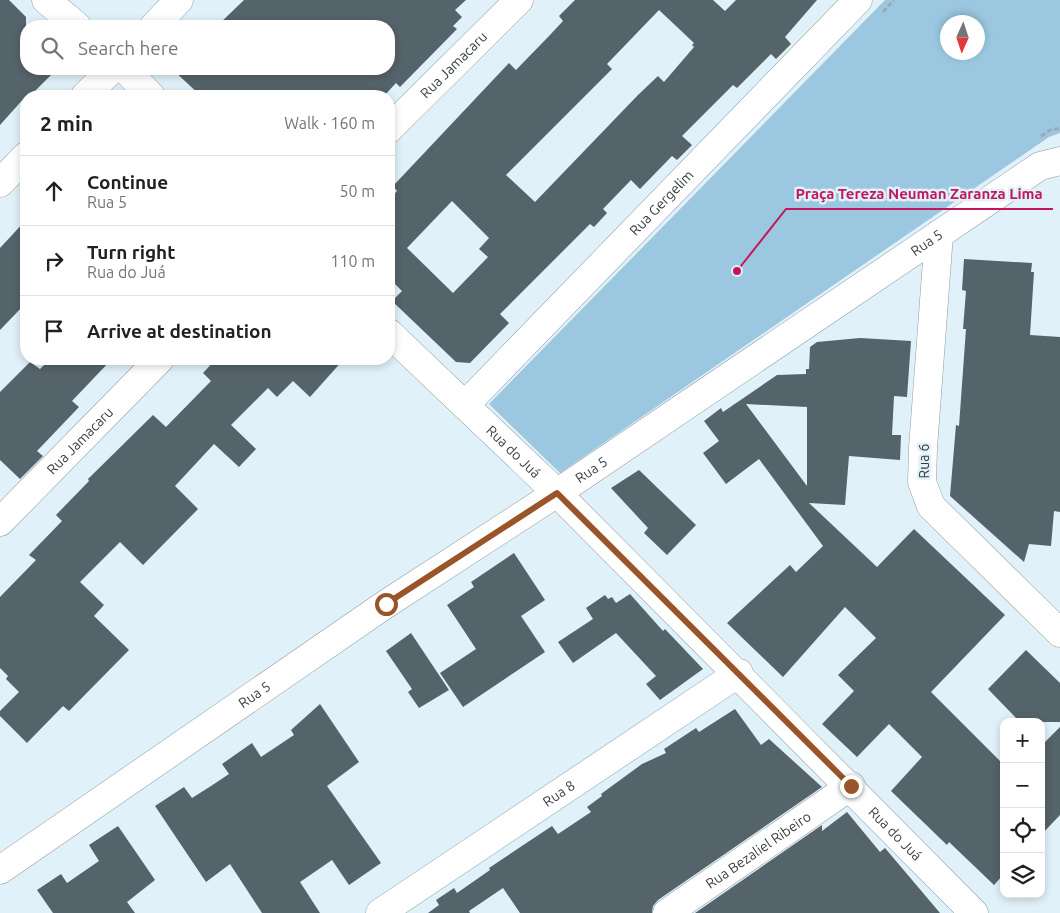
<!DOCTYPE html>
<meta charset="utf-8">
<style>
body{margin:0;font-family:Ubuntu,sans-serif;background:#f2f2f2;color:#202124}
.controls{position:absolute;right:15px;bottom:15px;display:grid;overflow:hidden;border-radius:10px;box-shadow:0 2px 8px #0003}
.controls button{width:45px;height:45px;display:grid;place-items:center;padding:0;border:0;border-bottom:1px solid #e0e0e0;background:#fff;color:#202124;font:25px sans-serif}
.compass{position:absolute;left:940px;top:15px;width:45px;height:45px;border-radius:50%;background:#fff;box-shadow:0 2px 8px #0003;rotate:183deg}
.stop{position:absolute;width:15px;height:15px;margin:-11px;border:4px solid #995428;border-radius:50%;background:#fff}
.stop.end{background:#995428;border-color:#fff;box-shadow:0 1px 5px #0008}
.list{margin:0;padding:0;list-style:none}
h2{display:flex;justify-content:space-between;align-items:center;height:65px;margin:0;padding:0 20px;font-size:21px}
h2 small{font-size:16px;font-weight:400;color:#757577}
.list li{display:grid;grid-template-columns:32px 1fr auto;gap:15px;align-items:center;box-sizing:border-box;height:70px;padding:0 20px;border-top:1px solid #e0e0e0}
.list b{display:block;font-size:19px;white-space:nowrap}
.list p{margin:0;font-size:16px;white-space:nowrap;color:#757577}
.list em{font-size:16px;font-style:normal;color:#757577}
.icon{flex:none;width:28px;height:28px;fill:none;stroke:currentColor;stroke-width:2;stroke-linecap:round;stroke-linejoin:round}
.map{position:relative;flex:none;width:1060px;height:913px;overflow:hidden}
.search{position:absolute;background:#fff;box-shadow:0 2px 8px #0003;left:20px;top:20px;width:375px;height:55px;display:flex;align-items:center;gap:12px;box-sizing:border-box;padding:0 18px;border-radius:20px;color:#757577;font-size:19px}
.panel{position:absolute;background:#fff;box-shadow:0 2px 8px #0003;left:20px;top:90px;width:375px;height:275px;border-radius:20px}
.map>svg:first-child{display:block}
.green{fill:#9bc8e0;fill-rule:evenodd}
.building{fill:#55636a;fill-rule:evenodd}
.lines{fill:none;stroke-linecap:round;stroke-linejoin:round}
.street-casing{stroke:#8e9ca4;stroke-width:29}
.path{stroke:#9da9af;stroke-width:3;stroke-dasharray:5 2.5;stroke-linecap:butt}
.street{stroke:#fff;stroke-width:28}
.route{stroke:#995428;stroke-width:6}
.labels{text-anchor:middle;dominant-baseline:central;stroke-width:5;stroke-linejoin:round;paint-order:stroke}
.street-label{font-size:14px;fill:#373d41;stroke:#e1f1f9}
.leader{fill:none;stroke:#c2185b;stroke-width:2}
.callout-dot{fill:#c2185b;stroke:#e1f1f9;stroke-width:2}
.callout-label{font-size:15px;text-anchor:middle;font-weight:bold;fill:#c2185b;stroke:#e1f1f9;stroke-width:5;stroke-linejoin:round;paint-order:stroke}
</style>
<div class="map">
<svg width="1060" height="913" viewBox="0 0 1060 913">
<rect width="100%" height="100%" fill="#e1f1f9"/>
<path class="green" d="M885 0H1060V133L1049 137 560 473 489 404ZM948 22H978V52H948Z"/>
<g class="building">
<path d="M0 0H9L26 17V69H57L30 96H26L0 125Z"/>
<path d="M244 0H466L455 10 462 17 453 26 457 29 400 87 396 83 384 96H201L172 69H389V26H217Z"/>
<path d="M575 0H713L725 11 736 0H817L785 37 791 44 776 59 771 54 737 88 733 85 682 136 692 145 677 160 672 156 640 189 631 180 603 209 607 213 594 227 590 224 500 314 509 323 470 363 456 362 392 301 402 291 389 278V200L397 191 393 186 509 63 516 70 549 36 563 21 559 16ZM659 10 694 43 692 45 694 47 664 82 658 76 638 95 535 202 506 175 612 69 607 64ZM452 201 489 238 479 249 488 257 453 293 407 248Z"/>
<path d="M26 220V303L0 330V248Z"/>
<path d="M964 259 1032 263 1031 272H1034L1030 335 1060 337V512L1054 511 1051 546 1029 544 1024 562 950 496 956 425 959 426 966 329H963L966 291 962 290Z"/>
<path d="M860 338 911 341 907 397 894 396 892 435H901L900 460 849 456 845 505 809 503 877 567 914 529 1005 615 931 692 1004 765V874L994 885 949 842 947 845 891 791 922 757 889 724 857 757 822 724 854 691 838 675 876 638 845 607 783 677 727 623 790 565 796 572 823 546 759 459 726 484 703 453 719 441 704 421 721 408 723 412 777 375 806 374V369H809L810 347 817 342ZM746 404 807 407V486Z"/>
<path d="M50 359H112L72 401 79 407 37 451 43 456 20 479 0 460V392L30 362 40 369Z"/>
<path d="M216 359H344L310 397 293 381 277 397 268 388 231 425 256 449 239 467 214 444 175 486 198 509 143 565 120 542 80 582 104 605 94 616 129 650 69 711 63 706 27 743 0 716V711L19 692 6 679 8 676 0 668V597L36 560 29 555 62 521 56 515 89 481 88 479 153 415 166 427 211 381 203 373Z"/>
<path d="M639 470 696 525 667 555 644 533 648 528 611 488Z"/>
<path d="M514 553 545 600 521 616 545 652 463 707 440 673 476 649 447 605 474 587 471 582Z"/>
<path d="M630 594 663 631 665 629 703 669 660 700 646 684 656 676 616 633 573 663 558 642 593 619 586 608 605 595 608 599 612 597 616 603Z"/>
<path d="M411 633 449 690 419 708 408 692 412 689 386 651Z"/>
<path d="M1026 650 1060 683V722H1020L988 689Z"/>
<path d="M320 704 359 762 327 786 381 863 349 885 332 860 300 882 320 913H262L230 864 206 882 155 806 184 787 192 798 211 786 229 774 222 764 252 743 261 757 294 735 291 730Z"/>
<path d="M735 709 761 745 769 739 822 787 658 900 653 906 652 913H520L503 888 469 911 470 913H428L439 905 436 900 454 888 457 893 490 870 489 868 552 826 558 834 591 812 587 807 602 796 601 794 642 764 666 753 664 749 696 728 699 732Z"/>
<path d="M1060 727V815L1041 835V746Z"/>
<path d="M847 812 880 852 885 848 940 913H695L822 825V831Z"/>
<path d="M118 826 155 880 127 902 135 913H53L37 890 61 874 67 883 99 861 89 845Z"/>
</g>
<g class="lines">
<g class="street-casing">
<g id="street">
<path d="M46 0 77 26"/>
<path d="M154 26 179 0"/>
<path d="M125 69 151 96"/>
<path d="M85 96 112 69"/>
<path id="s1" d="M389 129 519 0"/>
<path d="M0 183 26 156"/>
<path d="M939 234 923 448 922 482 931 506 1060 633"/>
<path id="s2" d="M389 333 557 493 974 913"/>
<path id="s3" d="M465 405 858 0"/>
<path id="s4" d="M0 522 160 359"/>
<path id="s5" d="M0 870 386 604 557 493 1040 166 1060 161"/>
<path id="s6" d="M380 913 739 673"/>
<path id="s7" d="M667 913 851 786"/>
</g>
</g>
<g class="path">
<path d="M883 12 894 0"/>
<path d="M1041 136 1052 129H1060"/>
</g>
<use href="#street" class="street"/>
</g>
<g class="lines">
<path class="route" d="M386 604 557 493 851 786"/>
</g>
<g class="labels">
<g class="street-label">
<text stroke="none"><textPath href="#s1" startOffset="91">Rua Jamacaru</textPath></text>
<text stroke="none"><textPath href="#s3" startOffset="282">Rua Gergelim</textPath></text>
<text stroke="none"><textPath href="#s5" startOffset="1119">Rua 5</textPath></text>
<text stroke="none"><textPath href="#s4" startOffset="114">Rua Jamacaru</textPath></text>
<text stroke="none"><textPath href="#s2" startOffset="172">Rua do Juá</textPath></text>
<text transform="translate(924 461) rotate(-90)">Rua 6</text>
<text stroke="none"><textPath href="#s5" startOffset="714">Rua 5</textPath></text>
<text stroke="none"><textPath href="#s5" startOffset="309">Rua 5</textPath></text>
<text stroke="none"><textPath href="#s6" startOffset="215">Rua 8</textPath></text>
<text stroke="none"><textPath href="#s2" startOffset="712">Rua do Juá</textPath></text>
<text stroke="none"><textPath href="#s7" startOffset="111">Rua Bezaliel Ribeiro</textPath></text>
</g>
</g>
<path class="leader" d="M737 271L786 209H1053"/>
<circle class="callout-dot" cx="737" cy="271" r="5"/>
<g class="callout-label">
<text x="919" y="199">Praça Tereza Neuman Zaranza Lima</text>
</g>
</svg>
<div class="controls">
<button>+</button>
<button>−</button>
<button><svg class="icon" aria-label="locate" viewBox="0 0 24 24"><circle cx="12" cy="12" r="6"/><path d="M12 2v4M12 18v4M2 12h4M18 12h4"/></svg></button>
<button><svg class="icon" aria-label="layers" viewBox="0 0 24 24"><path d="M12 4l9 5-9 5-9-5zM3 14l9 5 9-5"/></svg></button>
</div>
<svg class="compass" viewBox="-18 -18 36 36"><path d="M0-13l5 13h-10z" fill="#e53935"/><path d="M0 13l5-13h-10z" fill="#757577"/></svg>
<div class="stop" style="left:386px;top:604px"></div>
<div class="stop end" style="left:851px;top:786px"></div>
<div class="search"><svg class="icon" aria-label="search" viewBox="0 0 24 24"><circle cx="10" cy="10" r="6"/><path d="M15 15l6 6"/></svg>Search here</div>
<section class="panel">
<h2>2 min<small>Walk · 160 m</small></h2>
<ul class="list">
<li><svg class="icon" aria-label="ahead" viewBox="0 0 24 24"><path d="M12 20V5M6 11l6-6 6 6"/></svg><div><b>Continue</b><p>Rua 5</p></div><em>50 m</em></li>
<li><svg class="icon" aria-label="right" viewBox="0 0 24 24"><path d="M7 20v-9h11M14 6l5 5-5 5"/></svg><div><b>Turn right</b><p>Rua do Juá</p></div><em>110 m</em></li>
<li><svg class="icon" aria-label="arrive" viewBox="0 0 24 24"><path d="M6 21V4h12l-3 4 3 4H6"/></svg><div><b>Arrive at destination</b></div></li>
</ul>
</section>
</div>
